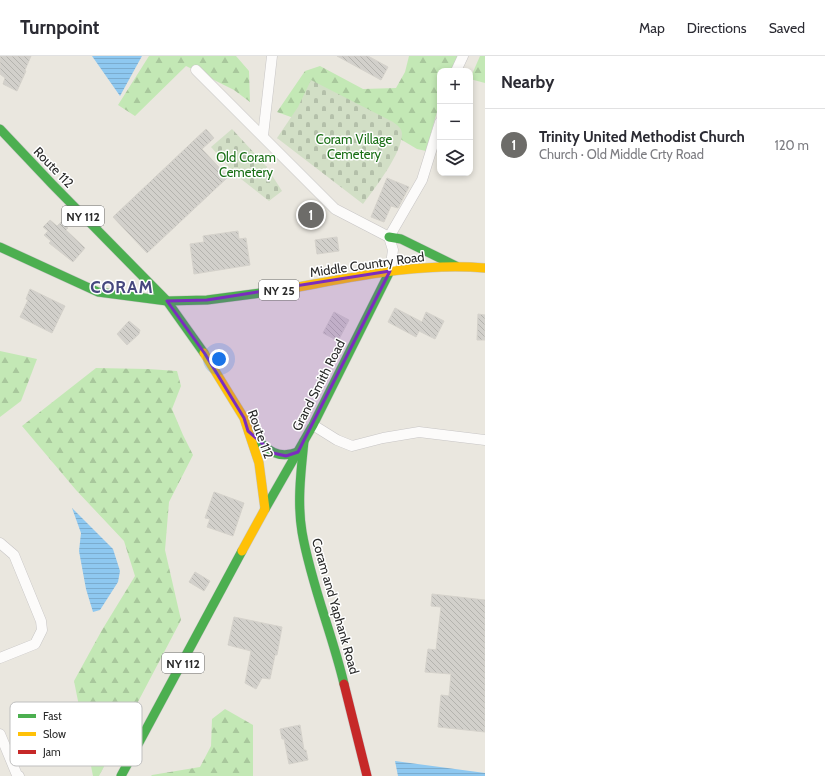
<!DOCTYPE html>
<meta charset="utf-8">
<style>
body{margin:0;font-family:Cabin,sans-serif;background:#f7f7f7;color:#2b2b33}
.controls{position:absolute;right:12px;top:12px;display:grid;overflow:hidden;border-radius:8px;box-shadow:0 2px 6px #0003}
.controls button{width:36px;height:36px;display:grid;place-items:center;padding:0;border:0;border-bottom:1px solid #e1e1e2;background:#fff;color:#2b2b33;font:20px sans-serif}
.you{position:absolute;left:219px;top:303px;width:14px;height:14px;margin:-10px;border:3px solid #fff;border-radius:50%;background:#1a73e8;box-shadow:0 0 0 6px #1a73e833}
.badge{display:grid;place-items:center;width:26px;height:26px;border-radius:50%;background:#6d6c69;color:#fff;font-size:13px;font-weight:700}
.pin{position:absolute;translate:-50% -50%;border:2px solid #fff;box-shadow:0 1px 4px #0006}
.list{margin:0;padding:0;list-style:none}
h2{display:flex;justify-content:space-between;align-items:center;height:52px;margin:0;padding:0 16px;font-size:17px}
h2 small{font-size:13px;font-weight:400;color:#7c7c81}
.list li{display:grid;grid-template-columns:26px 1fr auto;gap:12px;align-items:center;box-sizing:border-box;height:72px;padding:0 16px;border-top:1px solid #e1e1e2}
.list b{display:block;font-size:15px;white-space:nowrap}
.list p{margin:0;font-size:13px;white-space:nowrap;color:#7c7c81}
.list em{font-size:13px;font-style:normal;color:#7c7c81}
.icon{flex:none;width:22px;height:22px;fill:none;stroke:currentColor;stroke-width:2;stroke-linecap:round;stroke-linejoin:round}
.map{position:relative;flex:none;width:485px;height:720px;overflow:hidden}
header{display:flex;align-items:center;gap:24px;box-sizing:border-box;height:56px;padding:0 20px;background:#fff;border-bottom:1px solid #e1e1e2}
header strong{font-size:19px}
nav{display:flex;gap:22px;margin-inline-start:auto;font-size:14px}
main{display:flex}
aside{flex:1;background:#fff}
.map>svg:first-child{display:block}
.forest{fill:url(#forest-firs)}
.cemetery{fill:url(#cemetery-stones)}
.water{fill:url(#water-rules)}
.building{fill:url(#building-back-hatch);stroke:#d5d2cb}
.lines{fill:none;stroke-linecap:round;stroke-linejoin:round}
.street-casing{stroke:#c7c5c5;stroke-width:11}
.fast-casing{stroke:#c7c5c5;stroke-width:10}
.slow-casing{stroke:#c7c5c5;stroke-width:10}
.jam-casing{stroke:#c7c5c5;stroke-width:10}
.street{stroke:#fcfbfa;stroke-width:10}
.fast{stroke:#4caf50;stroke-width:9}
.slow{stroke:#ffc107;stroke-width:9}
.jam{stroke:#c62828;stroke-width:9}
.marked{fill:#7b2cbf;fill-opacity:0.2;stroke:#7b2cbf;stroke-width:3;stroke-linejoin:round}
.labels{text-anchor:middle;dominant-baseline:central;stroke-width:3;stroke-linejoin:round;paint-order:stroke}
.shield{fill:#fff;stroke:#6a6a6a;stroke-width:1}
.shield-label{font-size:12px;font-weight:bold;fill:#2a2a2a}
.park-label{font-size:13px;fill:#186e14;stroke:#fff}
.street-label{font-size:13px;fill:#2a2a2a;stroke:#fff}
.district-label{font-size:17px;font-weight:bold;letter-spacing:1px;fill:#47487f;stroke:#fff}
.key{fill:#fff;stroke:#bfbfbf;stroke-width:1}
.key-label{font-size:11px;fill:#2a2a2a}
</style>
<header>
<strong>Turnpoint</strong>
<nav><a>Map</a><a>Directions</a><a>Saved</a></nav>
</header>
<main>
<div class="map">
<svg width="485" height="720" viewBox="0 0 485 720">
<defs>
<pattern id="forest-firs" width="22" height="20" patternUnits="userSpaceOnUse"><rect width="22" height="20" fill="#c3e8b5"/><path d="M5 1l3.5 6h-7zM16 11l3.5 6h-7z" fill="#a8c79c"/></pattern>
<pattern id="cemetery-stones" width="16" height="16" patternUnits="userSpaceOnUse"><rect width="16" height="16" fill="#d2dfc6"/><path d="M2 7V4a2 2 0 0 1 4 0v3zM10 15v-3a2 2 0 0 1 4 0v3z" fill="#b4c0aa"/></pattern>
<pattern id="water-rules" width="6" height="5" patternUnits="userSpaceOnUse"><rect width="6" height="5" fill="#8ec8f0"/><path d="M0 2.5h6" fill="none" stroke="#7bacce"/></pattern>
<pattern id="building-back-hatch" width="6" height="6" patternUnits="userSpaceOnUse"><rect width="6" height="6" fill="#d2d0cb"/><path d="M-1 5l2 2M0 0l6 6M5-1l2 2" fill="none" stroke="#b4b3ae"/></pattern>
</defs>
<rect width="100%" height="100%" fill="#eae7df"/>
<g class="forest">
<path d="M149 0H236L249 15 250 46 234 34 186 10 135 60 118 49Z"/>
<path d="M409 0H458L451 15H440V45L426 95 417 93 338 46 302 65 277 56 305 15 320 10 363 33 396 32 405 16Z"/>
<path d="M480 0H485V27L470 23Z"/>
<path d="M0 295 37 303 21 345 0 361Z"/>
<path d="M96 312 148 313 177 315 181 330 172 353 183 379 193 399 169 446 165 494 181 564 99 720H93L74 625 102 574 135 520 124 485 76 434 22 370Z"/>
<path d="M225 653 253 669V720H151L152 719 200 711 211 690 212 663Z"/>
</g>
<g class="cemetery">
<path d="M311 24 393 66C397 69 402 72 402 78 402 97 375 132 363 148L277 82 298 51Z"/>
<path d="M232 73 266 110 282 135 269 145 236 119 211 91Z"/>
</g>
<g class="water">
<path d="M92 0H142L120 40Z"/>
<path d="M72 452 113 493 120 515 118 526 100 554 93 556 86 533 79 495 81 477Z"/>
<path d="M395 705 485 717V720H398Z"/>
</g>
<g class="building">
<path d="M0 0H31L25 14 26 15 17 35 3 28 5 22 0 18Z"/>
<path d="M337 0H368L388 11 381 24Z"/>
<path d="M206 73 214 82 202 93 228 121 147 197 113 161Z"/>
<path d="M387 122 409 131 398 152 391 150 384 166 371 161Z"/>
<path d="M50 164 57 170 61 166 68 172 66 174 85 192 73 206 49 187 51 185 44 179 48 175 43 171Z"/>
<path d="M238 175 239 183 246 182 250 209 194 218 190 188 204 186 203 180Z"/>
<path d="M337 181 339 195 317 198 315 184Z"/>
<path d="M30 233 65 250 52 277 20 261 28 244 26 243Z"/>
<path d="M395 252 422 266 426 256 444 265 435 283 419 275 416 281 388 266Z"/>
<path d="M334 256 349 264 338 285 323 277Z"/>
<path d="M478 258 485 259V284H477Z"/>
<path d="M129 265 140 274 139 278 127 289 117 278Z"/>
<path d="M214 436 244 447 233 480 207 471 210 463 205 462Z"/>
<path d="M195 516 210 525 204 535 189 526Z"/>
<path d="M432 538 485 544V676L438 671 441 639 449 640 451 618 425 616 428 593 436 594 441 551 431 550Z"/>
<path d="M234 561 282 571 277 599H275L270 623 262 622 256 633 245 627 251 595 228 589Z"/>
<path d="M300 669 304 694H306L308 704 289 708 284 683H282L280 673Z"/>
</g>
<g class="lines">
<g class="street-casing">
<g id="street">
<path d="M196 14 335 153 389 181 393 194 390 215"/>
<path d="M456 15 463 0"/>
<path d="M263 80 272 0"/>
<path d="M389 181 422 124 440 66"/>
<path d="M313 369 337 384 352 390 383 382 419 376 485 384"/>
<path d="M0 487 14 499 41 565 42 574 35 588 0 602"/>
<path d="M0 678 17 719 19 720"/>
</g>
</g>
<g class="fast-casing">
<g id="fast">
<path d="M0 73 52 128 167 245 204 297"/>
<path d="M389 181 401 183 456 210"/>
<path d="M0 191 98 236 167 245 207 244 276 235"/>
<path d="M249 376C265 391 275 405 298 396"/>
<path d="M304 385C301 415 297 446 302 476 311 528 332 577 344 628"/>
<path d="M265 453 313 369 390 215"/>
<path d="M121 720 242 495"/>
</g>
</g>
<g class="slow-casing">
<g id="slow">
<path d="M276 235C345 223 415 206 485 212"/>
<path d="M204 297 244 362 259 407 265 453 242 495"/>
</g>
</g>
<g class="jam-casing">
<path id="jam" d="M344 628 367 720"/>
</g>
<use href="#street" class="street"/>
<use href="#fast" class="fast"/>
<use href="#slow" class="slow"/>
<use href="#jam" class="jam"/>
</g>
<path class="marked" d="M390 215 298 396 286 400 273 397 248 375 244 362 205 298 167 245 207 244Z"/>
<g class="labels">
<g class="shield">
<rect x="62" y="150" width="42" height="20" rx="3"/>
<rect x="259" y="224" width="40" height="20" rx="3"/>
<rect x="162" y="597" width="42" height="20" rx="3"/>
</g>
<g class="shield-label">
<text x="83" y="160">NY 112</text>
<text x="279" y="234">NY 25</text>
<text x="183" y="607">NY 112</text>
</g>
<g class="park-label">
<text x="354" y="83">Coram Village<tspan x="354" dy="15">Cemetery</tspan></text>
<text x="246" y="101">Old Coram<tspan x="246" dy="15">Cemetery</tspan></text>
</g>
<g class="street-label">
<text transform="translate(54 111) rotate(46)">Route 112</text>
<text transform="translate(367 208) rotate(-8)">Middle Country Road</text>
<text transform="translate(318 329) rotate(-63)">Grand Smith Road</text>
<text transform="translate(261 378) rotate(70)">Route 112</text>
<text transform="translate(336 550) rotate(74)">Coram and Yaphank Road</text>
</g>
<g class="district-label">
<text x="122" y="231">CORAM</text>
</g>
</g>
<rect x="10" y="646" width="132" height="64" rx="6" class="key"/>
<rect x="18" y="658" width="18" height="4" fill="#4caf50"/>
<rect x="18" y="676" width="18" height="4" fill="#ffc107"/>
<rect x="18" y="694" width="18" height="4" fill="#c62828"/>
<g class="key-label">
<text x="43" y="664">Fast</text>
<text x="43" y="682">Slow</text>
<text x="43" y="700">Jam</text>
</g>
</svg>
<div class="controls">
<button>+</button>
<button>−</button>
<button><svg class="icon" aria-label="layers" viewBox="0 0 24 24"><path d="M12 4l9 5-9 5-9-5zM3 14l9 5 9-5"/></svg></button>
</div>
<div class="you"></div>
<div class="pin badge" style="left:311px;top:159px">1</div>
</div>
<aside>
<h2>Nearby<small></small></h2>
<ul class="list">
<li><span class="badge">1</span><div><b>Trinity United Methodist Church</b><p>Church · Old Middle Crty Road</p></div><em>120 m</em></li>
</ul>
</aside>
</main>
